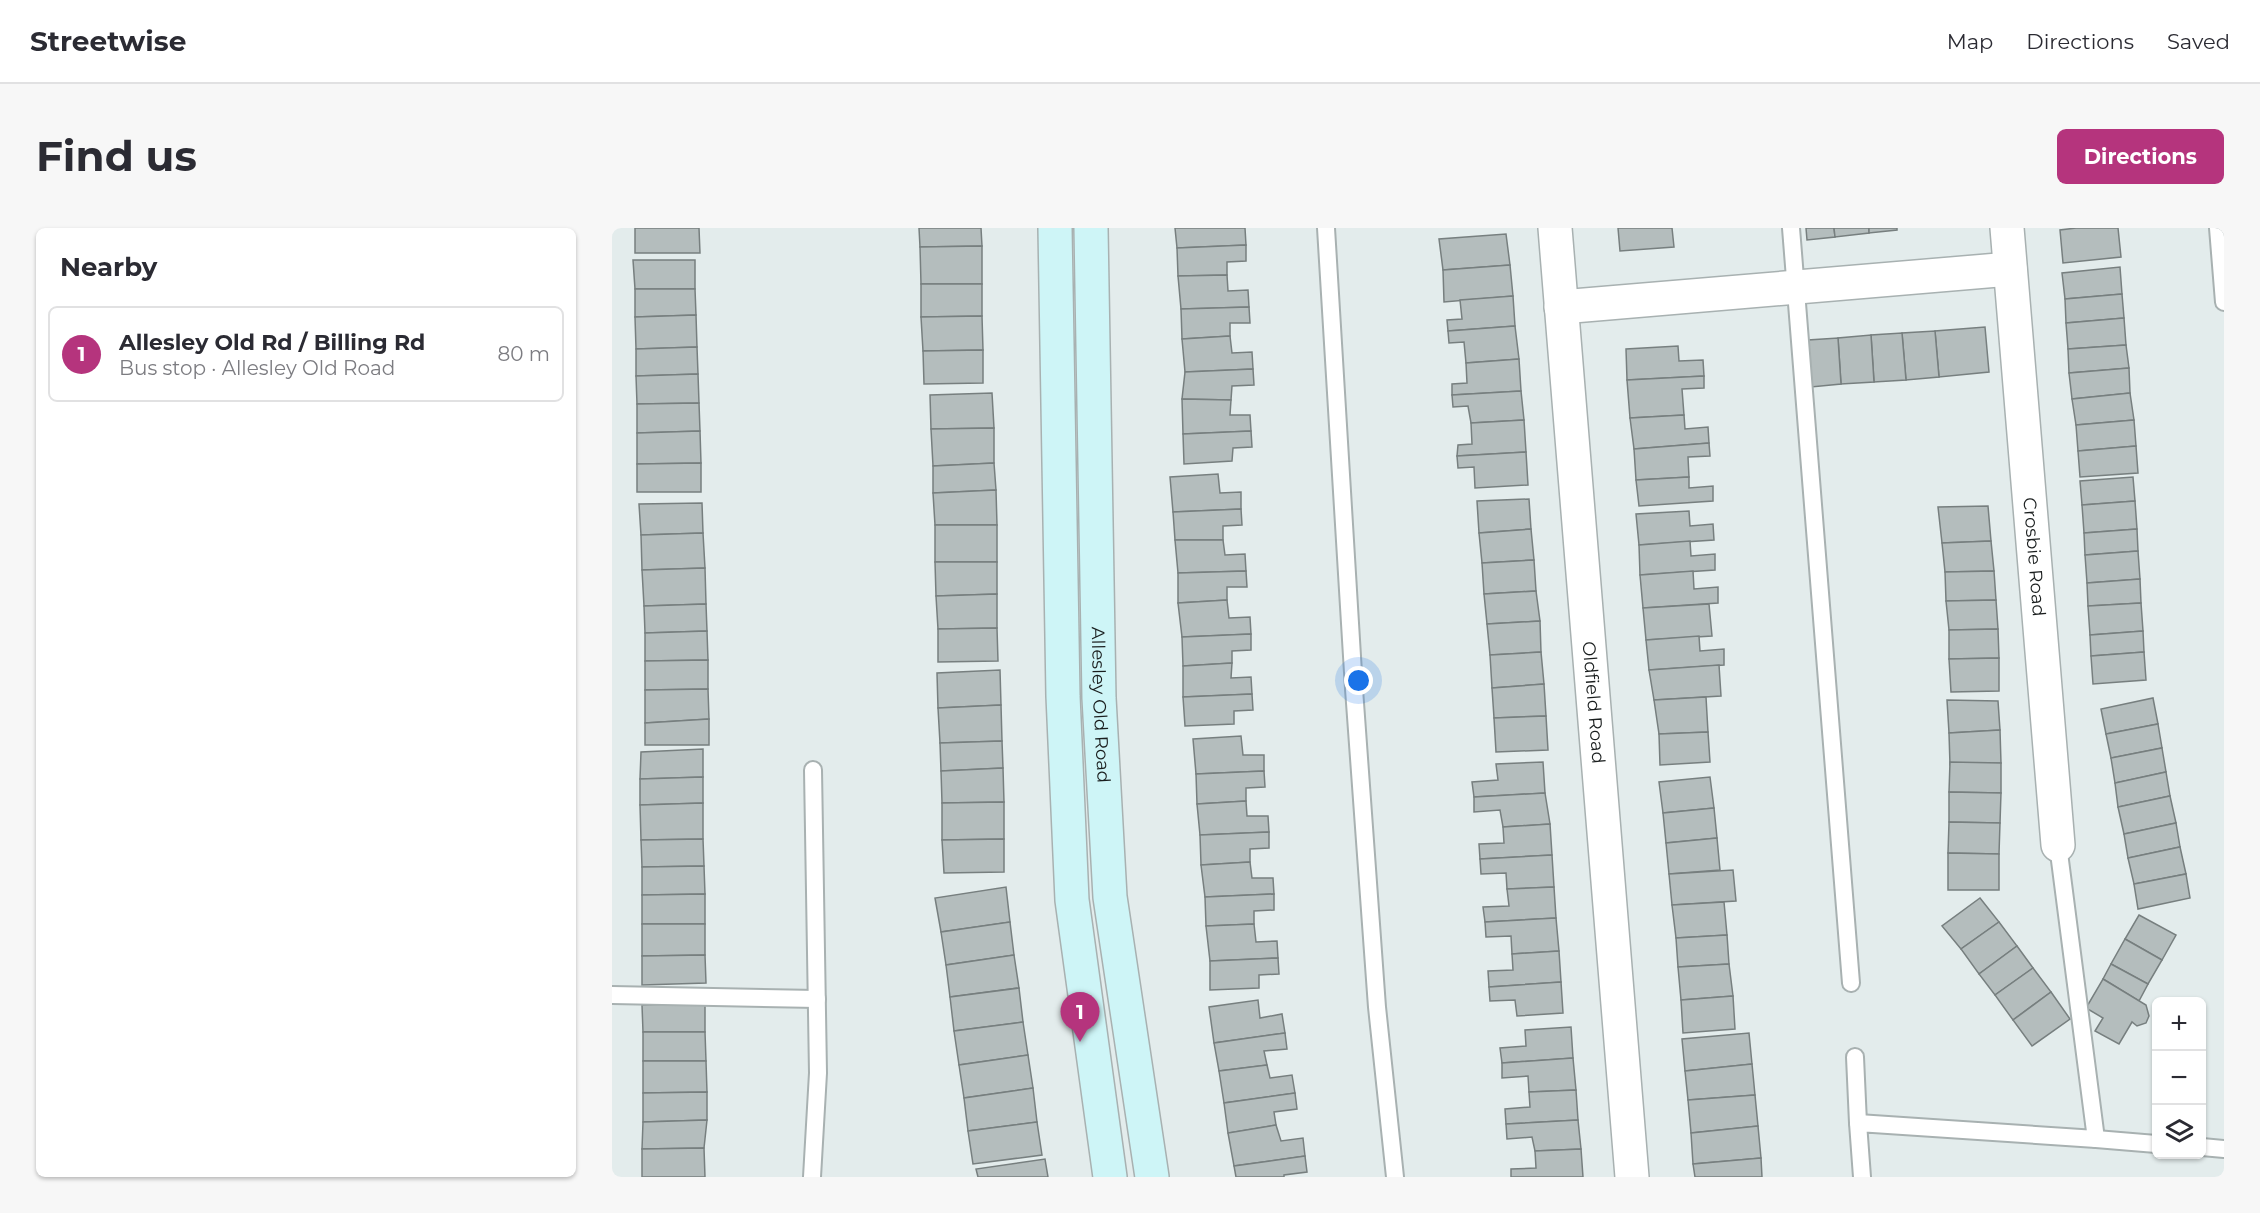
<!DOCTYPE html>
<meta charset="utf-8">
<style>
body{margin:0;font-family:Montserrat,sans-serif;background:#f7f7f7;color:#2b2b33}
.controls{position:absolute;right:18px;bottom:18px;display:grid;overflow:hidden;border-radius:9px;box-shadow:0 2px 4px #0004}
.controls button{width:54px;height:54px;display:grid;place-items:center;padding:0;border:0;border-bottom:2px solid #e1e1e2;background:#fff;color:#2b2b33;font:30px sans-serif}
.you{position:absolute;left:747px;top:453px;width:21px;height:21px;margin:-15px;border:4px solid #fff;border-radius:50%;background:#1a73e8;box-shadow:0 0 0 9px #1a73e833}
.badge{display:grid;place-items:center;width:39px;height:39px;border-radius:50%;background:#b5347d;color:#fff;font-size:20px;font-weight:700}
.pin{position:absolute;translate:-50% -50px;filter:drop-shadow(0 2px 3px #0008)}
.pin::after{content:'';position:absolute;top:32px;width:21px;height:18px;background:inherit;clip-path:polygon(0 0,100% 0,50% 100%)}
.list{margin:0;padding:0;list-style:none}
h2{display:flex;justify-content:space-between;align-items:center;height:78px;margin:0;padding:0 24px;font-size:26px}
h2 small{font-size:20px;font-weight:400;color:#7c7c81}
.list li{display:grid;grid-template-columns:39px 1fr auto;gap:18px;align-items:center;box-sizing:border-box;height:96px;margin:0 12px 12px;padding:0 12px;border:2px solid #e1e1e2;border-radius:9px}
.list b{display:block;font-size:22px;white-space:nowrap}
.list p{margin:0;font-size:20px;white-space:nowrap;color:#7c7c81}
.list em{font-size:20px;font-style:normal;color:#7c7c81}
.icon{flex:none;width:33px;height:33px;fill:none;stroke:currentColor;stroke-width:2;stroke-linecap:round;stroke-linejoin:round}
.map{position:relative;flex:none;width:1612px;height:949px;overflow:hidden;border-radius:9px}
header{display:flex;align-items:center;gap:36px;box-sizing:border-box;height:84px;padding:0 30px;background:#fff;border-bottom:2px solid #e1e1e2}
header strong{font-size:28px}
nav{display:flex;gap:33px;margin-inline-start:auto;font-size:21px}
.intro{display:flex;align-items:center;justify-content:space-between;box-sizing:border-box;height:144px;padding:0 36px}
h1{margin:0;font-size:42px}
.button{padding:15px 27px;border-radius:9px;background:#b5347d;color:#fff;font-size:21px;font-weight:700}
main{display:flex;gap:36px;padding:0 36px}
aside{flex:1;background:#fff;border-radius:9px;box-shadow:0 2px 4px #0004}
.map>svg:first-child{display:block}
.building{fill:#b4bdbd;stroke:#777f7f;stroke-width:1.5}
.lines{fill:none;stroke-linecap:round;stroke-linejoin:round}
.lane-casing{stroke:#a8b1b1;stroke-width:20}
.street-casing{stroke:#a8b1b1;stroke-width:36}
.secondary-casing{stroke:#a8b1b1;stroke-width:36}
.lane{stroke:#fff;stroke-width:16}
.street{stroke:#fff;stroke-width:33}
.secondary{stroke:#cef5f7;stroke-width:33}
.labels{text-anchor:middle;dominant-baseline:central;stroke-width:6;stroke-linejoin:round;paint-order:stroke}
.street-label{font-size:18px;fill:#1a1e1e;stroke:#fff}
</style>
<header>
<strong>Streetwise</strong>
<nav><a>Map</a><a>Directions</a><a>Saved</a></nav>
</header>
<div class="intro"><h1>Find us</h1><a class="button">Directions</a></div>
<main>
<aside>
<h2>Nearby<small></small></h2>
<ul class="list">
<li><span class="badge">1</span><div><b>Allesley Old Rd / Billing Rd</b><p>Bus stop · Allesley Old Road</p></div><em>80 m</em></li>
</ul>
</aside>
<div class="map">
<svg width="1612" height="949" viewBox="0 0 1612 949">
<rect width="100%" height="100%" fill="#e3ecec"/>
<g class="building">
<path d="M23 0H87L88 25H23Z"/>
<path d="M307 0H369L370 18 308 19Z"/>
<path d="M563 0H633L634 17 565 20Z"/>
<path d="M1006 0H1060L1062 19 1008 23Z"/>
<path d="M1194 0H1222L1223 9 1195 12Z"/>
<path d="M1222 0H1257V5L1223 9Z"/>
<path d="M1257 0H1285V2L1257 5Z"/>
<path d="M1464 0H1506L1509 29 1451 35 1448 2Z"/>
<path d="M894 6 898 37 831 42 827 11Z"/>
<path d="M634 17V33L615 34V47L566 48 565 20Z"/>
<path d="M370 18V56H309L308 19Z"/>
<path d="M21 32H83V61H23Z"/>
<path d="M898 37 901 68 832 74 831 42Z"/>
<path d="M1508 39 1510 66 1453 71 1450 45Z"/>
<path d="M615 47 616 63 636 62 637 79 569 81 566 48Z"/>
<path d="M309 56H370V88L309 89Z"/>
<path d="M23 61H83L84 87 23 89Z"/>
<path d="M1510 66 1512 90 1454 95 1453 71Z"/>
<path d="M901 68 903 98 836 103 835 92 850 91 848 72Z"/>
<path d="M637 79 638 95H618V108L570 111 569 81Z"/>
<path d="M84 87 85 119 24 121 23 89Z"/>
<path d="M370 88 371 122 311 123 309 89Z"/>
<path d="M1512 90 1514 117 1456 121 1454 95Z"/>
<path d="M903 98 907 131 854 135 852 114 837 115 836 103Z"/>
<path d="M1373 99 1377 144 1327 149 1323 103Z"/>
<path d="M1323 103 1327 149 1294 152 1290 105Z"/>
<path d="M1290 105 1294 152 1262 154 1259 107Z"/>
<path d="M1259 107 1262 154 1229 156 1226 110Z"/>
<path d="M618 108 620 125 640 124 641 141 573 144 570 111Z"/>
<path d="M1226 110 1229 156 1199 159 1196 112Z"/>
<path d="M1514 117 1517 140 1457 145 1456 121Z"/>
<path d="M1066 118 1067 133 1091 132 1092 148 1015 152 1014 121Z"/>
<path d="M85 119 86 146 24 148V121Z"/>
<path d="M371 122V155L312 156 311 123Z"/>
<path d="M907 131 909 163 840 167V156L855 155 854 135Z"/>
<path d="M1517 140 1518 165 1460 171 1457 145Z"/>
<path d="M641 141 642 157 620 158 619 172 570 171 573 144Z"/>
<path d="M86 146 87 175 25 176 24 148Z"/>
<path d="M1092 148V160L1070 161 1072 187 1018 190 1015 152Z"/>
<path d="M909 163 912 192 859 195 856 178 841 179 840 167Z"/>
<path d="M380 165 382 200 319 201 318 167Z"/>
<path d="M1518 165 1522 192 1464 197 1460 171Z"/>
<path d="M570 171 619 172 618 187H638L639 203 571 206Z"/>
<path d="M87 175 88 203 25 205V176Z"/>
<path d="M1072 187 1073 201 1096 199 1097 215 1022 221 1018 190Z"/>
<path d="M912 192 914 224 845 228 846 217 860 216 859 195Z"/>
<path d="M1522 192 1524 218 1466 223 1464 197Z"/>
<path d="M382 200V235L321 238 319 201Z"/>
<path d="M88 203 89 235 25 236V205Z"/>
<path d="M639 203 640 219 621 220 620 233 572 236 571 206Z"/>
<path d="M1097 215 1098 228 1076 229 1077 249 1024 252 1022 221Z"/>
<path d="M1524 218 1526 245 1468 249 1466 223Z"/>
<path d="M914 224 916 257 863 260 862 239 846 240 845 228Z"/>
<path d="M89 235V264H25V236Z"/>
<path d="M382 235 384 262 321 265V238Z"/>
<path d="M606 246 608 265 629 264V281L561 284 558 249Z"/>
<path d="M1077 249V260L1101 258V273L1027 278 1024 252Z"/>
<path d="M1521 249 1523 273 1470 277 1468 253Z"/>
<path d="M384 262 385 297H323L321 265Z"/>
<path d="M917 271 919 301 867 305 865 273Z"/>
<path d="M1523 273 1525 301 1472 305 1470 277Z"/>
<path d="M90 275 91 305 29 307 27 276Z"/>
<path d="M1376 278 1379 313 1330 315 1326 279Z"/>
<path d="M629 281 630 297 611 298V312H563L561 284Z"/>
<path d="M1077 283 1078 298 1101 296 1102 312 1027 317 1024 286Z"/>
<rect x="323" y="297" width="62" height="37"/>
<path d="M919 301 922 332 870 335 867 305Z"/>
<path d="M1525 301 1526 323 1473 327 1472 305Z"/>
<path d="M91 305 93 340 30 342 29 307Z"/>
<path d="M563 312H611L613 327 633 326 634 343 566 345Z"/>
<path d="M1078 313 1079 328 1103 326V342L1028 347 1027 317Z"/>
<path d="M1379 313 1382 343 1333 344 1330 315Z"/>
<path d="M1526 323 1528 351 1475 355 1473 327Z"/>
<path d="M922 332 924 363 872 366 870 335Z"/>
<path d="M323 334H385V366L324 368Z"/>
<path d="M93 340 94 376 32 378 30 342Z"/>
<path d="M634 343 635 359H615V372L566 375V345Z"/>
<path d="M1081 343 1082 361 1106 359V375L1031 380 1028 347Z"/>
<path d="M1382 343 1384 372 1334 373 1333 344Z"/>
<path d="M1528 351 1529 375 1476 378 1475 355Z"/>
<path d="M924 363 928 393 875 396 872 366Z"/>
<path d="M385 366V400L326 401 324 368Z"/>
<path d="M615 372 617 390 638 389 639 406 570 409 566 375Z"/>
<path d="M1384 372 1386 401 1337 402 1334 373Z"/>
<path d="M1529 375 1531 403 1478 407 1476 378Z"/>
<path d="M94 376 95 403 33 405 32 378Z"/>
<path d="M1097 376 1100 408 1034 412 1031 380Z"/>
<path d="M928 393 929 424 878 427 875 396Z"/>
<path d="M385 400 386 433 326 434V401Z"/>
<path d="M1386 401 1387 430 1337 431V402Z"/>
<path d="M95 403 96 432 33 433V405Z"/>
<path d="M1531 403 1532 424 1479 428 1478 407Z"/>
<path d="M639 406V422L620 423V435L571 438 570 409Z"/>
<path d="M1087 408 1088 423 1112 421V437L1037 442 1034 412Z"/>
<path d="M929 424 932 456 880 460 878 427Z"/>
<path d="M1532 424 1534 452 1481 456 1479 428Z"/>
<path d="M1387 430V463L1339 464 1337 431Z"/>
<path d="M96 432V461L33 462V433Z"/>
<path d="M620 435 619 450 639 449 640 466 571 469V438Z"/>
<path d="M1107 437 1109 468 1042 472 1037 442Z"/>
<path d="M388 442 389 477 326 480 325 445Z"/>
<path d="M932 456 934 488 882 490 880 460Z"/>
<path d="M96 461 97 491 33 495V462Z"/>
<path d="M640 466 641 482 622 483V496L573 498 571 469Z"/>
<path d="M1094 469 1096 504 1047 506 1042 472Z"/>
<path d="M1541 470 1546 496 1494 506 1489 481Z"/>
<path d="M1335 472 1386 473 1388 502 1337 505Z"/>
<path d="M389 477 390 513 328 515 326 480Z"/>
<path d="M934 488 936 522 884 524 882 490Z"/>
<path d="M97 491V517H33V495Z"/>
<path d="M1546 496 1550 520 1499 530 1494 506Z"/>
<path d="M1388 502 1389 535 1338 537 1337 505Z"/>
<path d="M1096 504 1098 534 1048 537 1047 506Z"/>
<path d="M629 508 631 527H652V543L584 546 581 511Z"/>
<path d="M390 513 391 540 329 543 328 515Z"/>
<path d="M1550 520 1554 544 1503 555 1499 530Z"/>
<path d="M91 521V549L28 551 29 524Z"/>
<path d="M931 534 933 565 862 569 860 554 886 552 884 536Z"/>
<path d="M1338 534 1389 535V565L1337 564Z"/>
<path d="M391 540 392 574 330 575 329 543Z"/>
<path d="M652 543 653 559 634 560V573L585 576 584 546Z"/>
<path d="M1554 544 1558 568 1506 579 1503 555Z"/>
<path d="M91 549V575L28 577V551Z"/>
<path d="M1098 549 1102 580 1051 585 1047 554Z"/>
<path d="M1337 564 1389 565 1388 595 1337 594Z"/>
<path d="M933 565 938 596 891 599 888 582 862 584V569Z"/>
<path d="M1558 568 1564 595 1512 606 1506 579Z"/>
<path d="M634 573 635 588H656L657 604 588 607 585 576Z"/>
<path d="M392 574V611L330 612V575Z"/>
<path d="M91 575V611L29 612 28 577Z"/>
<path d="M1102 580 1105 610 1054 615 1051 585Z"/>
<path d="M1337 594 1388 595 1387 626 1336 625Z"/>
<path d="M1564 595 1568 619 1516 630 1512 606Z"/>
<path d="M938 596 940 627 868 631 867 616 892 615 891 599Z"/>
<path d="M657 604V620L638 621V634L589 637 588 607Z"/>
<path d="M1105 610 1108 642 1057 646 1054 615Z"/>
<path d="M91 611 92 638 30 639 29 612Z"/>
<path d="M392 611V644L332 645 330 612Z"/>
<path d="M1568 619 1574 646 1522 656 1516 630Z"/>
<path d="M1336 625 1387 626V662H1336Z"/>
<path d="M940 627 942 659 895 661 894 645 869 646 868 631Z"/>
<path d="M638 634 640 650H661L662 666 593 669 589 637Z"/>
<path d="M92 638 93 666 30 667V639Z"/>
<path d="M1121 642 1124 673 1060 677 1057 646Z"/>
<path d="M1574 646 1578 670 1526 681 1522 656Z"/>
<path d="M394 659 398 694 329 704 323 670Z"/>
<path d="M942 659 944 690 873 694 871 679 897 678 895 661Z"/>
<path d="M93 666V696H30V667Z"/>
<path d="M662 666V682L642 683V696L594 698 593 669Z"/>
<path d="M1368 670 1387 694 1349 721 1330 698Z"/>
<path d="M1112 674 1115 707 1064 710 1060 677Z"/>
<path d="M1527 687 1564 707 1550 732 1513 711Z"/>
<path d="M944 690 947 723 900 726 899 708 874 709 873 694Z"/>
<path d="M398 694 402 727 334 737 329 704Z"/>
<path d="M1387 694 1405 718 1367 746 1349 721Z"/>
<path d="M30 696H93V727L30 728Z"/>
<path d="M642 696 644 714 665 713 666 730 598 733 594 698Z"/>
<path d="M1115 707 1117 736 1066 739 1064 710Z"/>
<path d="M1513 711 1550 732 1536 756 1499 736Z"/>
<path d="M1405 718 1421 740 1383 767 1367 746Z"/>
<path d="M947 723 949 754 877 759 876 743 901 742 900 726Z"/>
<path d="M93 727 94 755 30 757V728Z"/>
<path d="M402 727 407 760 338 769 334 737Z"/>
<path d="M666 730 667 746 647 747V760L598 762V733Z"/>
<path d="M1117 736 1121 768 1069 772 1066 739Z"/>
<path d="M1499 736 1536 756 1527 773 1491 751Z"/>
<path d="M1421 740 1439 764 1401 792 1383 767Z"/>
<path d="M1491 751 1534 777 1537 788 1534 795 1525 798 1520 794 1507 816 1483 803 1491 790 1474 780Z"/>
<path d="M949 754 951 785 905 788 903 772 878 773 877 759Z"/>
<path d="M407 760 411 794 342 803 338 769Z"/>
<path d="M1439 764 1458 791 1420 818 1401 792Z"/>
<path d="M1121 768 1123 801 1071 805 1069 772Z"/>
<path d="M646 772 648 790 670 786 673 805 602 815 597 779Z"/>
<path d="M93 775V804H31L30 777Z"/>
<path d="M411 794 416 827 347 837 342 803Z"/>
<path d="M959 799 961 830 890 835 888 820 914 818 913 802Z"/>
<path d="M31 804H93L94 833H31Z"/>
<path d="M673 805 675 821 652 823 655 837 607 843 602 815Z"/>
<path d="M1137 805 1140 836 1073 843 1070 811Z"/>
<path d="M416 827 421 860 352 870 347 837Z"/>
<path d="M961 830 964 862 917 864 916 848 890 850V835Z"/>
<path d="M31 833H94L95 864 31 865Z"/>
<path d="M1140 836 1143 867 1076 872 1073 843Z"/>
<path d="M655 837 658 850 680 847 683 865 612 875 607 843Z"/>
<path d="M421 860 425 894 356 903 352 870Z"/>
<path d="M964 862 966 892 894 896 893 881 918 879 917 864Z"/>
<path d="M95 864V892L31 894V865Z"/>
<path d="M683 865 685 881 662 884 664 897 616 905 612 875Z"/>
<path d="M1143 867 1146 898 1079 905 1076 872Z"/>
<path d="M95 892 92 920 30 921 31 894Z"/>
<path d="M966 892 969 921 923 923 920 909 895 911 894 896Z"/>
<path d="M425 894 430 927 361 936 356 903Z"/>
<path d="M664 897 669 913 691 910 693 928 622 938 616 905Z"/>
<path d="M1146 898 1149 930 1081 936 1079 905Z"/>
<path d="M92 920 93 949H30V921Z"/>
<path d="M969 921 971 949H899V941L924 940 923 923Z"/>
<path d="M693 928 695 944 672 947V949H624L622 938Z"/>
<path d="M1149 930 1150 949H1083L1081 936Z"/>
<path d="M433 931 436 949H366L364 941Z"/>
</g>
<g class="lines">
<g class="lane-casing">
<g id="lane">
<path d="M714 0 742 461 765 779 783 949"/>
<path d="M1179 0 1239 755"/>
<path d="M1606 0 1612 74"/>
<path d="M0 767 205 771"/>
<path d="M1243 829 1246 895"/>
<path d="M1484 911 1544 916"/>
<path d="M1590 919 1612 921"/>
<path d="M200 949 206 845 201 542"/>
<path d="M1250 949 1246 895 1484 911 1446 617"/>
</g>
</g>
<g class="street-casing">
<g id="street">
<path id="s1" d="M943 0 1020 949"/>
<path id="s2" d="M1395 0 1446 617"/>
<path d="M949 79 1398 41"/>
</g>
</g>
<g class="secondary-casing">
<g id="secondary">
<path d="M443 0 451 468 460 672 498 949"/>
<path id="s3" d="M479 0 487 470 498 669 540 949"/>
</g>
</g>
<use href="#lane" class="lane"/>
<use href="#street" class="street"/>
<use href="#secondary" class="secondary"/>
</g>
<g class="labels">
<g class="street-label">
<text stroke="none"><textPath href="#s2" startOffset="330">Crosbie Road</textPath></text>
<text stroke="none"><textPath href="#s1" startOffset="476">Oldfield Road</textPath></text>
<text stroke="none"><textPath href="#s3" startOffset="477">Allesley Old Road</textPath></text>
</g>
</g>
</svg>
<div class="controls">
<button>+</button>
<button>−</button>
<button><svg class="icon" aria-label="layers" viewBox="0 0 24 24"><path d="M12 4l9 5-9 5-9-5zM3 14l9 5 9-5"/></svg></button>
</div>
<div class="you"></div>
<div class="pin badge" style="left:468px;top:814px">1</div>
</div>
</main>
